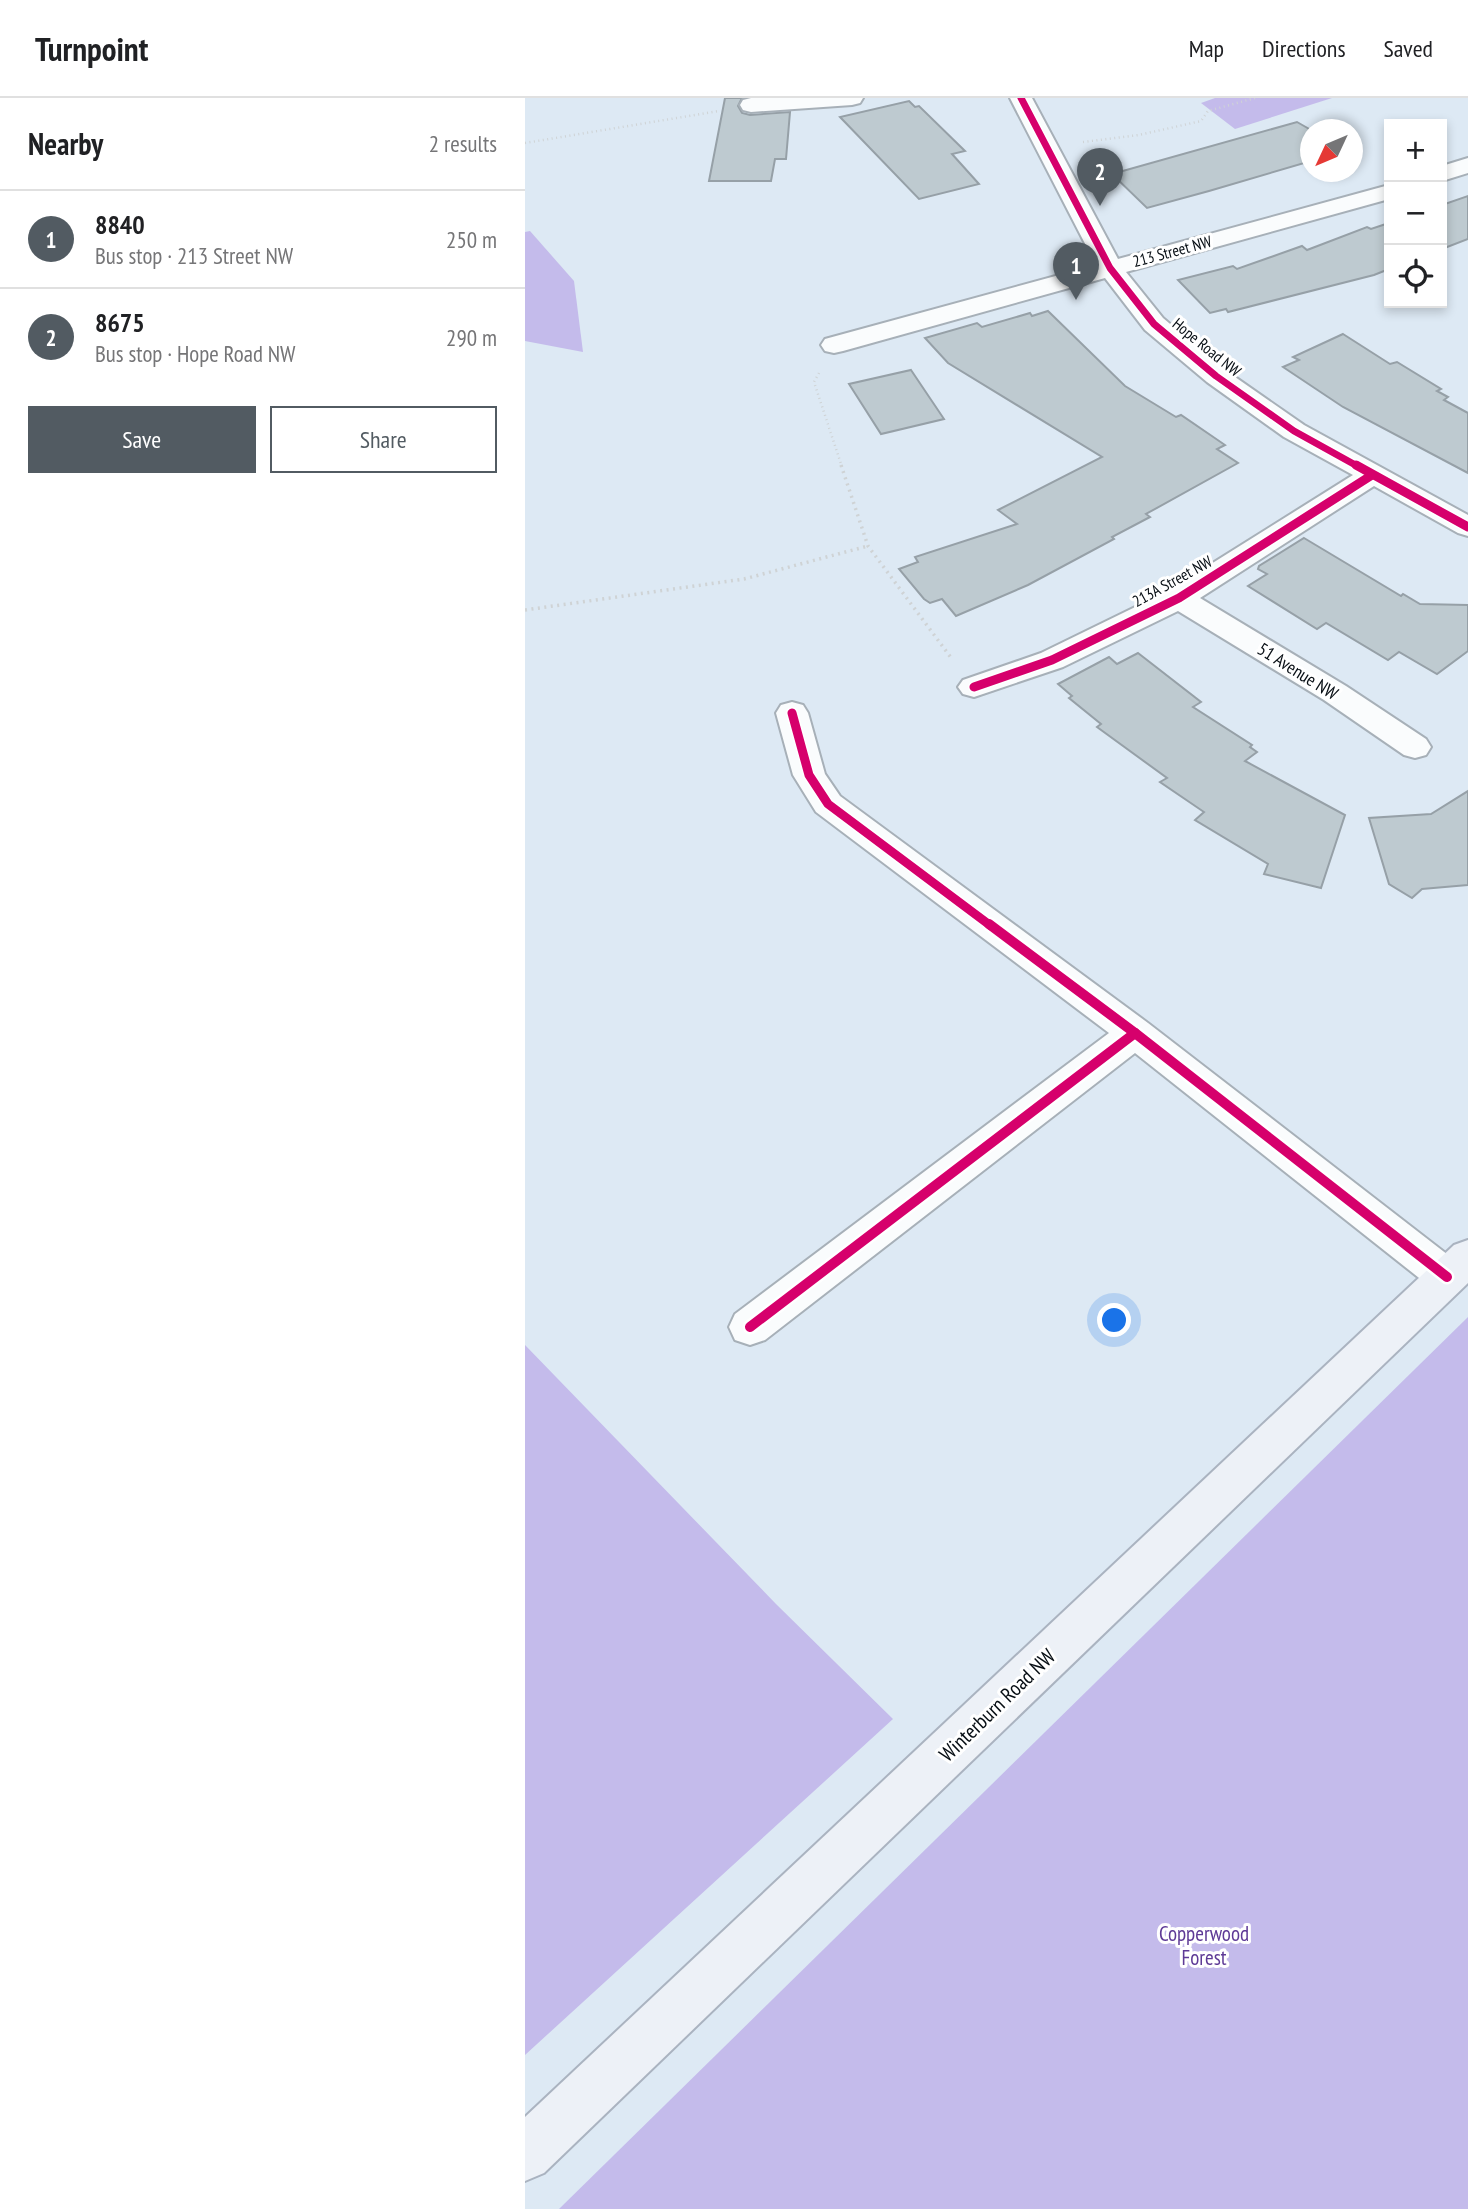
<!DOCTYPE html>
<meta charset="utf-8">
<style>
body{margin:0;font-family:"PT Sans Narrow",sans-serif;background:#f6f6f6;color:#202124}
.controls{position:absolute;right:21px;top:21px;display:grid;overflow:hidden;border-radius:0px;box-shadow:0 4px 10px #0003}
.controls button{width:63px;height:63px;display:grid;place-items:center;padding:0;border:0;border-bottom:2px solid #e0e0e0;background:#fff;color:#202124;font:35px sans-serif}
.compass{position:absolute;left:775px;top:21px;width:63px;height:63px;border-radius:50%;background:#fff;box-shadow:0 4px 10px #0003;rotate:226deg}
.you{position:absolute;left:590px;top:1223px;width:24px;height:24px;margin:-18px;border:5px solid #fff;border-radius:50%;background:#1a73e8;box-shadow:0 0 0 10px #1a73e833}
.badge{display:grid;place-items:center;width:46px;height:46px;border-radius:50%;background:#525b62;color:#fff;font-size:23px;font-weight:700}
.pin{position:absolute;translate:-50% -58px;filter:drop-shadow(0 2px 4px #0008)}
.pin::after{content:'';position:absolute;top:37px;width:24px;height:21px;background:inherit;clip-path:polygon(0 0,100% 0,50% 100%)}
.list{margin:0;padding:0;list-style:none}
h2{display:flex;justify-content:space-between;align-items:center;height:91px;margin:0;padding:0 28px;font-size:30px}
h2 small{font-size:23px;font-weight:400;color:#757577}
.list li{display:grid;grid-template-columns:46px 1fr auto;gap:21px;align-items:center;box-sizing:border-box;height:98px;padding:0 28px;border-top:2px solid #e0e0e0}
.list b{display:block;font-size:26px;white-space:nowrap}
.list p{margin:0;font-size:23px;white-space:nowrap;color:#757577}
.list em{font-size:23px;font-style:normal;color:#757577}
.actions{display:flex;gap:14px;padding:21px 28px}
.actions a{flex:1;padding:16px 0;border:2px solid #525b62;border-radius:0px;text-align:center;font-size:24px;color:#525b62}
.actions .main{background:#525b62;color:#fff}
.icon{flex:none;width:38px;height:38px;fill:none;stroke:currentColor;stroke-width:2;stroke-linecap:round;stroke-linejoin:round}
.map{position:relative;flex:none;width:943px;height:2111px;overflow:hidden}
header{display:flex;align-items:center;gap:42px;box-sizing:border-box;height:98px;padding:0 35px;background:#fff;border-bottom:2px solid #e0e0e0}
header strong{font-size:33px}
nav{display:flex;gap:38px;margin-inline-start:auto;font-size:24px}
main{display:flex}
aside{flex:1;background:#fff}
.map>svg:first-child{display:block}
.forest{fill:#c4bbeb}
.building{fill:#becad0;stroke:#96a0a7;stroke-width:2}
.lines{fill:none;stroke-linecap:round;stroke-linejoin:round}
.minor-casing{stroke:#a7b0b8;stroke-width:4}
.major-casing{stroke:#aab3c0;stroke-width:4}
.path-far1{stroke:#cfd3d5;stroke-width:2.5;stroke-dasharray:1 3.5;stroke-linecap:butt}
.path{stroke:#cfd3d5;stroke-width:3.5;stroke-dasharray:2 4.5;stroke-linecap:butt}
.minor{fill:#fafcfd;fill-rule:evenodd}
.major{fill:#edf1f7;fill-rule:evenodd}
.cycleway-far2-casing{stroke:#fff;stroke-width:10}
.cycleway-far1-casing{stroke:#fff;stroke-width:12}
.cycleway-casing{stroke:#fff;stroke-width:15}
.cycleway-far2{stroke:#d6006c;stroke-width:7}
.cycleway-far1{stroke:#d6006c;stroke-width:9}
.cycleway{stroke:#d6006c;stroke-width:10}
.labels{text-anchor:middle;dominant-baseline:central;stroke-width:6;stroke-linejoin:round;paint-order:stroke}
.far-street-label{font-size:16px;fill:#070e14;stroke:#fff}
.street-label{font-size:18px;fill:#070e14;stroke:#fff}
.near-street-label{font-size:21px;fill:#070e14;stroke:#fff}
.near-park-label{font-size:21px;fill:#5e3a96;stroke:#fff}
</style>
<header>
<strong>Turnpoint</strong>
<nav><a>Map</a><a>Directions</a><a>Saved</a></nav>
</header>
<main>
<aside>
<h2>Nearby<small>2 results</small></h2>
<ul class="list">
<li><span class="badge">1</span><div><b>8840</b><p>Bus stop · 213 Street NW</p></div><em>250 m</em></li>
<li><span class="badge">2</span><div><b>8675</b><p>Bus stop · Hope Road NW</p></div><em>290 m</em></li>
</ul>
<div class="actions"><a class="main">Save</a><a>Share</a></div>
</aside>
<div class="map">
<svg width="943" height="2111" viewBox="0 0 943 2111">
<rect width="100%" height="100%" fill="#dde9f4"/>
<g class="forest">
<path d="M690 0H807L710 31 676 5Z"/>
<path d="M5 133 49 183 58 254 0 243V134Z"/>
<path d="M943 1219V2111H34Z"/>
<path d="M0 1247 251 1506 368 1621 0 1957Z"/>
</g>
<g class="building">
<path d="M200 0H217L213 8 217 15 225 17 265 14 261 61H250L246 83H184Z"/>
<path d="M384 3 390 9 394 8 440 53 427 56 454 86 394 101 315 19Z"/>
<path d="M772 24 786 32V63L684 93 622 110 587 76Z"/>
<path d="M943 98V141L917 151V107Z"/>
<path d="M864 125V171L849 177 703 214 701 211 685 215 653 182 708 168 712 171 777 148 782 152 842 129 846 131Z"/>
<path d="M523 213 600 288 651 319 656 317 700 347 692 351 713 365 621 416 625 419 587 439 589 441 503 487 431 518 417 501 405 505 399 501 374 471 393 464 390 459 492 426 473 412 577 359 423 265 400 240 452 225 457 229 505 215 507 218Z"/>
<path d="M818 236 865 266 872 264 916 291 912 293 923 299 919 302 943 315V375L818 309 758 269 774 262 768 259Z"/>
<path d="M386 272 419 321 356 336 324 286Z"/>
<path d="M779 440 876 498 878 496 895 506 943 507V553L912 576 874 554 863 562 801 525 792 531 723 488 742 476 733 471 734 468Z"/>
<path d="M613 555 676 604 668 609 727 647 725 649 732 654 720 663 820 717 796 790 739 776 743 766 670 722 679 714 635 684 642 680 572 629 576 626 544 600 547 598 533 586 584 559 592 566Z"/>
<path d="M943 693V787L897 791 887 800 864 786 844 720 906 716Z"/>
</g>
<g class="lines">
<g class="minor-casing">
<g id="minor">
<path d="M226 0H338L335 5 327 7 226 14 218 12 215 7 218 2Z"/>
<path d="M485 0H507L593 161 864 87V101L601 174 638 220 700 272 779 327 943 417V438L933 435 849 388 675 500 821 588 901 641 906 649 901 657 890 660 879 657 799 602 653 513 538 569 449 599 438 596 433 589 438 582 516 555 643 493 828 377 759 339 682 284 620 232 580 180 318 253 309 255 300 253 296 247 300 241 571 167Z"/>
<path d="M943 60V75L917 83V68Z"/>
<path d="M267 604 278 607 283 615 300 676 315 698 623 925 936 1167 942 1179 936 1191 922 1196 908 1191 610 955 240 1242 225 1247 210 1242 204 1229 210 1216 584 935 291 714 268 677 251 615 256 607Z"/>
</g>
</g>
<g class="major-casing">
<path id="major" d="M943 1142V1185L19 2075 0 2083V2019L929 1147Z"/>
</g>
<g class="path-far1">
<path d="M558 44 614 37 676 23 683 13 730 0"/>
<path d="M0 45 194 13"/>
<path d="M294 275 289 284 317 369"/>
</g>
<g class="path">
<path d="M316 367 343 448 427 561"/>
<path d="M0 512 219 481 343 448"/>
</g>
<use href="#minor" class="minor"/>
<use href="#major" class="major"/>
<g class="cycleway-far2-casing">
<path id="cycleway-far2" d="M496 0 585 170 629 226 691 278 769 333 834 369"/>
</g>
<g class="cycleway-far1-casing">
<g id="cycleway-far1">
<path d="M831 367 943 429"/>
<path d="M449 589 527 562 654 500 847 377"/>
<path d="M267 615 284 677 303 706 466 828"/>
</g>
</g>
<g class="cycleway-casing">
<g id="cycleway">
<path d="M464 826 610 935 922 1179"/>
<path d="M225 1229 610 935"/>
</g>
</g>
<use href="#cycleway-far2" class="cycleway-far2"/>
<use href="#cycleway-far1" class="cycleway-far1"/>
<use href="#cycleway" class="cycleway"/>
</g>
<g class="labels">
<g class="far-street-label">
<text transform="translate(647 153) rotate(-15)">213 Street NW</text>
<text transform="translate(682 249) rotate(39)">Hope Road NW</text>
<text transform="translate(647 483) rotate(-29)">213A Street NW</text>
</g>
<g class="street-label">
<text transform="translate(773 573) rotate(32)">51 Avenue NW</text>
</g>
<g class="near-street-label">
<text transform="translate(472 1607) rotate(-44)">Winterburn Road NW</text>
</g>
<g class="near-park-label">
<text x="679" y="1835">Copperwood<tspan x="679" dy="24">Forest</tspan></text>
</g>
</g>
</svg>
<div class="controls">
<button>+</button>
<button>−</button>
<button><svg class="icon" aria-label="locate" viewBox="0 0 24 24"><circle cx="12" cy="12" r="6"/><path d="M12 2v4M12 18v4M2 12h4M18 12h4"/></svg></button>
</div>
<svg class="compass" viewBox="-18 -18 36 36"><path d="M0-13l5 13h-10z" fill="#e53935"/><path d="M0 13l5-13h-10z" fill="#757577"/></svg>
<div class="you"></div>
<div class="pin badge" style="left:551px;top:202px">1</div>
<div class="pin badge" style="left:575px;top:108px">2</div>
</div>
</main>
